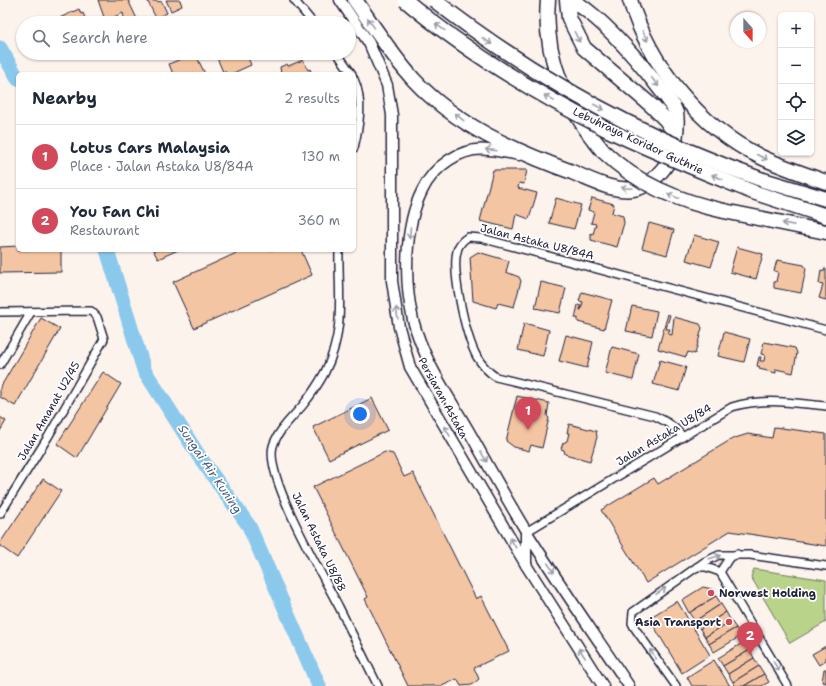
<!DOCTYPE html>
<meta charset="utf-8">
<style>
body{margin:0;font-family:"Shantell Sans",sans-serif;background:#f2f2f3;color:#1f2937}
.controls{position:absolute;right:12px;top:12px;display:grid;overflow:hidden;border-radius:6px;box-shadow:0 1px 3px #0004}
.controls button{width:36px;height:36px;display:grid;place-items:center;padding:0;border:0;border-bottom:1px solid #e0e1e3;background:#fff;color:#1f2937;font:20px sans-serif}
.compass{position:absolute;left:730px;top:12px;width:36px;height:36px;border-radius:50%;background:#fff;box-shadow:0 1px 3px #0004;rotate:159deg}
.you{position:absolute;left:360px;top:414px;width:14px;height:14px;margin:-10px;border:3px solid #fff;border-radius:50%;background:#1a73e8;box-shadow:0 0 0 6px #1a73e833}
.badge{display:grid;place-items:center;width:26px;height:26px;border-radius:50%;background:#d1495b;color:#fff;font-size:13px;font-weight:700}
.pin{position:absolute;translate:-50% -33px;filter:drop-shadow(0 1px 2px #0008)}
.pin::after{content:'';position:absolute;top:21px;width:14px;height:12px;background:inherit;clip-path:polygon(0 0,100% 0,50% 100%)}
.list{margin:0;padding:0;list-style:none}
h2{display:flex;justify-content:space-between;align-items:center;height:52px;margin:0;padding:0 16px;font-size:17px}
h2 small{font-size:13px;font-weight:400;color:#747a83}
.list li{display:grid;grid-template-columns:26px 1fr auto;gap:12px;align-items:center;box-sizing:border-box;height:64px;padding:0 16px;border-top:1px solid #e0e1e3}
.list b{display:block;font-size:15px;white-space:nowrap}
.list p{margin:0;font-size:13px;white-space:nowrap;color:#747a83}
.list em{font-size:13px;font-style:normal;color:#747a83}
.icon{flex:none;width:22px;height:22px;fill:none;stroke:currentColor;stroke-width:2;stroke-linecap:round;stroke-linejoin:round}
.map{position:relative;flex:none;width:826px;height:686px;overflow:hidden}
.search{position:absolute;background:#fff;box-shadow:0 1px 3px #0004;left:16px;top:16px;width:340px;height:44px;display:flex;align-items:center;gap:10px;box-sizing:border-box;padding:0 14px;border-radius:22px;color:#747a83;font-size:15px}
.panel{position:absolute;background:#fff;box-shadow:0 1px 3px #0004;left:16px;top:72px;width:340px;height:180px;border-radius:6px}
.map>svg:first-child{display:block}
.green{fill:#bad38a;stroke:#6e7a62}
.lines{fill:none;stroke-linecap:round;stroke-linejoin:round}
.river{stroke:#8bc9ec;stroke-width:15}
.building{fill:#f4c5a3;stroke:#22223b}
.minor-casing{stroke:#22223b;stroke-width:10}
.secondary-casing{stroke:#22223b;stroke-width:13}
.motorway-casing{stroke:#22223b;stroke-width:17}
.minor{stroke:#fff;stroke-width:7}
.secondary{stroke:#fff;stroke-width:10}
.motorway{stroke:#fff;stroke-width:14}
.motorway-bridge-casing{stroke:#22223b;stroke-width:17;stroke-linecap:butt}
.motorway-bridge{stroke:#fff;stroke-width:14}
.oneway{stroke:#9c9ca7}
.poi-dot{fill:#d1495b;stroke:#fff;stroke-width:1.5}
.labels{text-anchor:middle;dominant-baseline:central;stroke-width:3.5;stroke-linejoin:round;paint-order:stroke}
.street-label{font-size:11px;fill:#22223b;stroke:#fff}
.poi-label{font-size:11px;font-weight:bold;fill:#22223b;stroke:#fff;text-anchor:start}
.water-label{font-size:12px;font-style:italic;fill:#475c79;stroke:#fff}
</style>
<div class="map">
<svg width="826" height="686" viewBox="0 0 826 686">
<rect width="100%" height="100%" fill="#fdf3ed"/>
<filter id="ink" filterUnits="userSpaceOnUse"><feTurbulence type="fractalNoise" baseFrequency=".025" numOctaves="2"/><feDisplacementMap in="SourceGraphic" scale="8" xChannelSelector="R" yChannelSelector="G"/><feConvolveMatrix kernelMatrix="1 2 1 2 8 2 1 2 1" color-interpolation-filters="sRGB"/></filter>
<g filter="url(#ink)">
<path class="green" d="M754 569 826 580V622L790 643 751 577Z"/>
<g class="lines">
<g class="river">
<path d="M0 48 18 79"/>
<path d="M107 250 144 370 199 456 249 526 319 686"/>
</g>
</g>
<g class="building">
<path d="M98 0H128L139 23H125L123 13 114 17 116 22 119 21 120 23H106Z"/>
<path d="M147 0 162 2 167 13 156 18Z"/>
<path d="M166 0H180L182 6 171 11Z"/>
<path d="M79 9 81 14 83 13 87 23H57L55 20Z"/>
<path d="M195 53 205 74H173L169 64Z"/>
<path d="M215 53H246L251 65 231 74H226L225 71 223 72Z"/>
<path d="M303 60 308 70 310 69 312 74H281L280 67 287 64 288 66Z"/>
<path d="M493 170H527L524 184 519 183 518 188 537 193 529 219 516 214 513 229 480 221Z"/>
<path d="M556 198 581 205 574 229 549 223Z"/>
<path d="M592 198 614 204 612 213 623 216 624 223 617 247 591 240V233L593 234 596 224 591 223 594 212 588 210Z"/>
<path d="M649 223 674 230 667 255 642 248Z"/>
<path d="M694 235 719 242 711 267 686 260Z"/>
<path d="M18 246V250H61V272L0 273V247Z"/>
<path d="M737 247 763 254 756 279 730 272Z"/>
<path d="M153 250H178L158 259Z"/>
<path d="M243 250H301L312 275 194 328 173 282Z"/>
<path d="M478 252 509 261 506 272 519 277 521 281 514 307 498 303 496 308 473 301 470 257Z"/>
<path d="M777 260 804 265 806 269 801 293 774 288V282H776L778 272 774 271Z"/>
<path d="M824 269H826V300L819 298 823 285 819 284 821 270 824 271Z"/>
<path d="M541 282 566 288 560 313 535 308Z"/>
<path d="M582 292 612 300 604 329 578 322V318H575L578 305 581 306 580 310H581L583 302 579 301Z"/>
<path d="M632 306 657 311 652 336 626 331Z"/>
<path d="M668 314 670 315 666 329H670L668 334 672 335 674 317 700 324 702 328 695 354 688 352 686 357 658 349Z"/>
<path d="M41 318 60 329 15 406 0 397V388Z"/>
<path d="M524 323 549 330 543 356 518 350Z"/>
<path d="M724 332 750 339 744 362 718 356Z"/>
<path d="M566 335 593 342 587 368 559 361Z"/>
<path d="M764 342 795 348 797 353 793 373 776 369V373L759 369 760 367 757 366 759 357H761L760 361H764L765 355 761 354Z"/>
<path d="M612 347 639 354 633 380 605 373Z"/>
<path d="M660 360 686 367 679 391 653 384Z"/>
<path d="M103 372 121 384 77 458 57 444Z"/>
<path d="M517 396 549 403 547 416 549 418 542 448 531 445 529 451 514 447 506 441Z"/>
<path d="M372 398 388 430 329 459 313 427Z"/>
<path d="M0 417 6 421 0 431Z"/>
<path d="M569 424 596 431 597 437 590 461 565 454 564 450 561 449 563 443 567 441 569 433H567Z"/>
<path d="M774 427 826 434V546L730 531 646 583 601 510 654 478 658 484 732 439 748 434 772 438Z"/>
<path d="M385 452 393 454 404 477 413 473 476 599 481 596 509 651 474 668 479 679 472 685 461 686 457 679 442 686H408L365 599 368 597 313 487Z"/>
<path d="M43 479 61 491 17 558 0 546V543Z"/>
<path d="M703 587 712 589 716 596 689 613 682 600Z"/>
<path d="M716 596 721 604 695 621 689 613Z"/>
<path d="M677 601 710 655 682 673 649 618Z"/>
<path d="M721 604 726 612 700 629 695 621Z"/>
<path d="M726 612 731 621 705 637 700 629Z"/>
<path d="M731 621 736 628 709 644 705 637Z"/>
<path d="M736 628 741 636 714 652 709 644Z"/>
<path d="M744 642 750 650 723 666 718 658Z"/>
<path d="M826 646V660L819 665 812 654Z"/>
<path d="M750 650 754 658 728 674 723 666Z"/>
<path d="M754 658 759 666 733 682 728 674Z"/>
<path d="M714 660 730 686H692L687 677Z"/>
<path d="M759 666 764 674 744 686H735L733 682Z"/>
<path d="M824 669H826V683L822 682Z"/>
<path d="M764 674 769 682 762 686H744Z"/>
</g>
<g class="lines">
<g class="minor-casing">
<g id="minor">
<path d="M294 0 313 23"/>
<path d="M337 53 352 74"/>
<path d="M354 79C364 101 359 126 354 148"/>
<path d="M339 250C338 294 346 330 325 372 319 383 311 395 303 405 293 417 278 430 273 446 264 477 323 576 339 607 352 633 365 660 378 686"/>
<path d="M0 312 91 311 97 317 104 339 48 437 0 514"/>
<path d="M0 365 31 312"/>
<path d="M682 436C675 426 667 422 655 416L496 377C488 372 482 365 477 357 466 337 450 269 458 248 460 243 463 240 468 237L481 238 826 330"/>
<path d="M526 532 732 407C763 397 794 403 826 406"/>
<path d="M697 567H706L720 572 788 686"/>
<path d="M720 572 729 558 737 554"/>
<path d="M676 686 634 627 632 623 633 612 704 562 719 555H750L826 566"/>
</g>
</g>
<g class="secondary-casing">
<g id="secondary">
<path d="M340 0 369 43 387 85 392 115V281L399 327 410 367 526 565 603 686"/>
<path d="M519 155C509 153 499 151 489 150 461 146 433 167 422 191 404 227 404 282 413 320 424 362 450 398 471 435 489 467 507 500 526 531 559 584 595 635 629 686"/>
<path d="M526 565V532"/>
</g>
</g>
<g class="motorway-casing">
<g id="motorway">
<path d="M355 0C374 27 392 56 414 80 457 126 515 151 572 172 591 180 617 194 638 188 651 184 663 171 669 160 675 149 678 125 676 113 674 106 666 96 661 90 638 60 605 20 572 0"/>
<path d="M548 0C543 57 567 109 603 151"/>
<path d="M567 0 569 18 584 48 652 106 666 120 675 134"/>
<path d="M630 0C650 66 699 127 761 157 782 167 804 174 826 182"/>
<path d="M763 180 826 199"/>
<path d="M753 192 826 216"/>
<path d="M724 211 826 232"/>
</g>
</g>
<use href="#minor" class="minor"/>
<use href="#secondary" class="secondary"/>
<use href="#motorway" class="motorway"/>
<g class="motorway-bridge-casing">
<g id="motorway-bridge">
<path d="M405 0C465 51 535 93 606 129 654 152 704 172 753 192"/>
<path d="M434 0C533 77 644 138 763 180"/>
<path d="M603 151C637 184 678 201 724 211"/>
</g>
</g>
<use href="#motorway-bridge" class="motorway-bridge"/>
</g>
<defs><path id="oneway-shaft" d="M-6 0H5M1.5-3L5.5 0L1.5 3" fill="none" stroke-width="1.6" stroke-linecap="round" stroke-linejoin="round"/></defs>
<g class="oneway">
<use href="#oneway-shaft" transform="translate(371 23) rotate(-125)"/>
<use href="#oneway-shaft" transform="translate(440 27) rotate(-144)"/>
<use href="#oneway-shaft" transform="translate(645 36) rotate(64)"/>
<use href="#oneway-shaft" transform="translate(577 37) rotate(63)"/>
<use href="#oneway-shaft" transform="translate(487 41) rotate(35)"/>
<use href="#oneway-shaft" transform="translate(655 82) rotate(52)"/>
<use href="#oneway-shaft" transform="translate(549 98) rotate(-149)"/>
<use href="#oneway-shaft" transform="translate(599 107) rotate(27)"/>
<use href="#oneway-shaft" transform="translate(459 117) rotate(-142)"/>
<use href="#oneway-shaft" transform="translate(491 150) rotate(-173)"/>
<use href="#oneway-shaft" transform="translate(762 157) rotate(25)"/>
<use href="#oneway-shaft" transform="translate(717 177) rotate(-157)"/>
<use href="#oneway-shaft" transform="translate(627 188) rotate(-177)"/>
<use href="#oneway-shaft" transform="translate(673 196) rotate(-158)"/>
<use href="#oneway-shaft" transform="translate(788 224) rotate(-169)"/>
<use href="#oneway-shaft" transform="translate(410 233) rotate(95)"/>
<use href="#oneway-shaft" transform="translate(397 313) rotate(-98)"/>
<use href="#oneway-shaft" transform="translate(447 431) rotate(-120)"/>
<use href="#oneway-shaft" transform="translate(484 457) rotate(60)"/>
<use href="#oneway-shaft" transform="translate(513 543) rotate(-120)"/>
<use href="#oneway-shaft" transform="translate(715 557) rotate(-18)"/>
<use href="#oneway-shaft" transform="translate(551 568) rotate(56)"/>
<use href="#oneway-shaft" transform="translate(661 591) rotate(-35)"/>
<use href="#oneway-shaft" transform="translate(582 653) rotate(-123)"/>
<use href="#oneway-shaft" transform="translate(653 654) rotate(-125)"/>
<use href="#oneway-shaft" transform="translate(776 666) rotate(59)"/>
</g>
</g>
<g class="poi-dot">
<circle cx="711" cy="593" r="4"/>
<circle cx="729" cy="622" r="4"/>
</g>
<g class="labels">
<g class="street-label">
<text transform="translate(638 141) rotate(25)">Lebuhraya Koridor Guthrie</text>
<text transform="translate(537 242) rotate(14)">Jalan Astaka U8/84A</text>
<text transform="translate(443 398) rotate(61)">Persiaran Astaka</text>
<text transform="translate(49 411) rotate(-60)">Jalan Amanat U2/45</text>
<text transform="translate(664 435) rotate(-31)">Jalan Astaka U8/84</text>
<text transform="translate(319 542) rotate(64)">Jalan Astaka U8/88</text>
</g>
<g class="poi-label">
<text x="719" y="593">Norwest Holding</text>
<text x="721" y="622" text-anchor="end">Asia Transport</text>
</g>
<g class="water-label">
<text transform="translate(210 469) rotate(56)">Sungai Air Kuning</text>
</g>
</g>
</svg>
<div class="controls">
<button>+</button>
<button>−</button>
<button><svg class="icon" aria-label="locate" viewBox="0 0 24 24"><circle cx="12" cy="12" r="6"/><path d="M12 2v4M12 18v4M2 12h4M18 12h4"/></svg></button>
<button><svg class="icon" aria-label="layers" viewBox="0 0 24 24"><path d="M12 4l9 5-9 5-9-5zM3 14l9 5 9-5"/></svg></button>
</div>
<svg class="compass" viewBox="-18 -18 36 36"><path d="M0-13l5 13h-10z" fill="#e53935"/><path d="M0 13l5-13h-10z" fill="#747a83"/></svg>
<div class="you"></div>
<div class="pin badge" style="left:528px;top:430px">1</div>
<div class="pin badge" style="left:750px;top:655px">2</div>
<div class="search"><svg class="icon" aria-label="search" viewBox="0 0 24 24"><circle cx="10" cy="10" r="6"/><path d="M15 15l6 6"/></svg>Search here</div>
<section class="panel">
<h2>Nearby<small>2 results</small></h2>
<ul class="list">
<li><span class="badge">1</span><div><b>Lotus Cars Malaysia</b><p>Place · Jalan Astaka U8/84A</p></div><em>130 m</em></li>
<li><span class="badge">2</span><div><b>You Fan Chi</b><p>Restaurant</p></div><em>360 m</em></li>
</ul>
</section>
</div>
